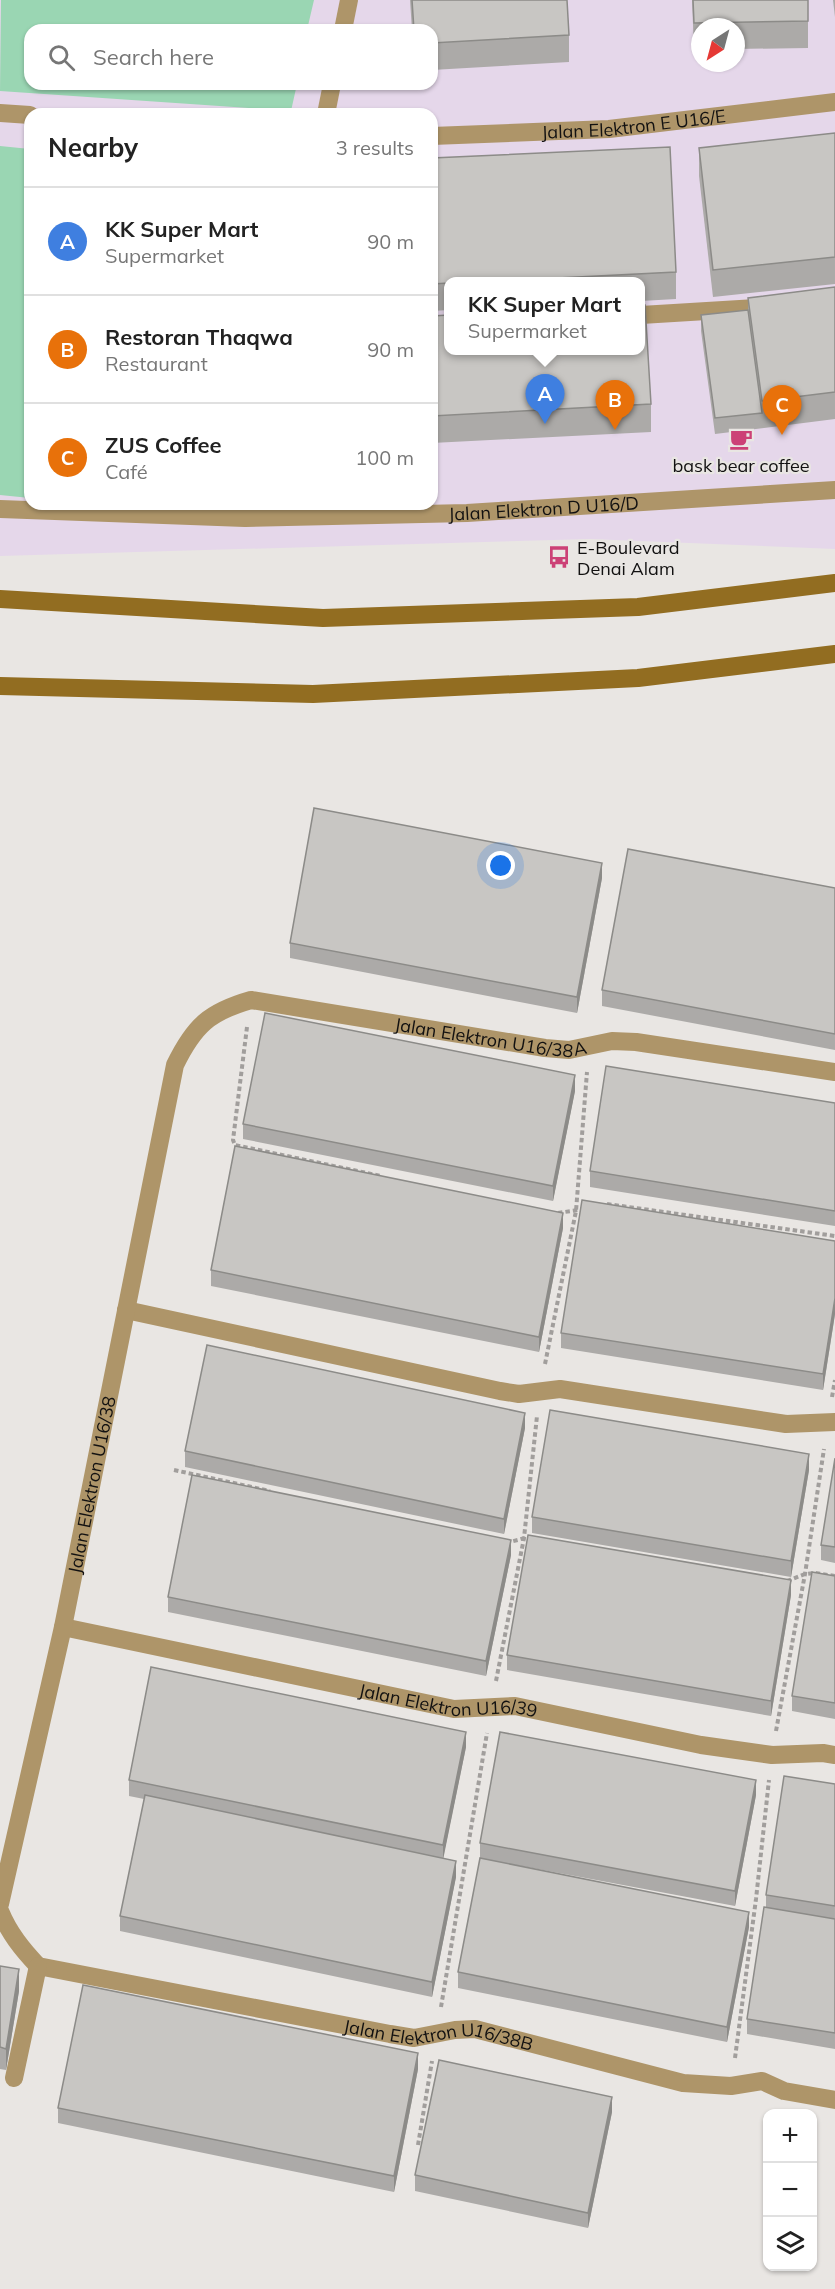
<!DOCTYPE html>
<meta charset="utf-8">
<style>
body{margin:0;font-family:Mulish,sans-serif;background:#f6f6f6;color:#222}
.controls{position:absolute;right:18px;bottom:18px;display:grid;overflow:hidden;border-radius:12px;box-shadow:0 2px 4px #0004}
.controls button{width:54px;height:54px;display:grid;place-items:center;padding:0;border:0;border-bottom:2px solid #e0e0e0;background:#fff;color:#222;font:30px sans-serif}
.compass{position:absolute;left:691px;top:18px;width:54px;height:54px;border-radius:50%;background:#fff;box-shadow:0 2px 4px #0004;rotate:216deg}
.you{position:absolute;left:501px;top:866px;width:21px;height:21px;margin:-15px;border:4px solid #fff;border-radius:50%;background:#1a73e8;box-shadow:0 0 0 9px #1a73e833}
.badge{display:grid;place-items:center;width:39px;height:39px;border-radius:50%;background:#cc4176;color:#fff;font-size:20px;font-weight:700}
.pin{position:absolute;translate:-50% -50px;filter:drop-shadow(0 2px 3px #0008)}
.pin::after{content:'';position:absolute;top:32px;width:21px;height:18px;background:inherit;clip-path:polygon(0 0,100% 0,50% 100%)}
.popup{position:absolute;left:444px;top:277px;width:201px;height:78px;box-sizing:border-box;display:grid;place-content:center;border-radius:12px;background:#fff;filter:drop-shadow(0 2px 4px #0005);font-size:20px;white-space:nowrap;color:#767676}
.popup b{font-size:22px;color:#222}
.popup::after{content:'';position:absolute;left:50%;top:100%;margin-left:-12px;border:12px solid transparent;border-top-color:#fff}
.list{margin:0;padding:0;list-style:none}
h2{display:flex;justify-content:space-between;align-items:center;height:78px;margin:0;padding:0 24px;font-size:26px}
h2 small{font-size:20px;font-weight:400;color:#767676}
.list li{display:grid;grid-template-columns:39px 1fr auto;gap:18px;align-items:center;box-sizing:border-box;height:108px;padding:0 24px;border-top:2px solid #e0e0e0}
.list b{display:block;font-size:22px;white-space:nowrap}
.list p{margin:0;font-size:20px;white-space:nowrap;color:#767676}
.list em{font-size:20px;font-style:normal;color:#767676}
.icon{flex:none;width:33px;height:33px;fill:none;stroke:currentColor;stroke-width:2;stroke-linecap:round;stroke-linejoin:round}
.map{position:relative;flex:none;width:835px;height:2289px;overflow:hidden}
.search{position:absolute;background:#fff;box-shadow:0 2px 4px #0004;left:24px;top:24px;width:414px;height:66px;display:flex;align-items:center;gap:15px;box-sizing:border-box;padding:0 21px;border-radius:18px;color:#767676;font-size:22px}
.panel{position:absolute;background:#fff;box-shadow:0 2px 4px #0004;left:24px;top:108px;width:414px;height:402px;border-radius:18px}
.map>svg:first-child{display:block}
.commercial{fill:#e5d7ea;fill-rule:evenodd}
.green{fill:#9ad6b3}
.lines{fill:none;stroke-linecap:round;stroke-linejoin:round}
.path{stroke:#a19e9c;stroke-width:4;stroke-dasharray:4.5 3;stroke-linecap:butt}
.lane{stroke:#ae9569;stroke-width:18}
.street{stroke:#ae9569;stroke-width:18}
.secondary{stroke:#926d21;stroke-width:18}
.wall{fill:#acaaa8}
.shaded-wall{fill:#8c8b88}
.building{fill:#c8c6c3;stroke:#8c8b88;stroke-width:1.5}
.labels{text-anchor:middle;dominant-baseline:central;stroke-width:4.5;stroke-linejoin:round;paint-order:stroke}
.street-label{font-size:18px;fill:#121111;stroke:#e9e6e3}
.poi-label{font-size:18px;fill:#121111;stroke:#e9e6e3}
</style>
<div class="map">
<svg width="835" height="2289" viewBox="0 0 835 2289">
<rect width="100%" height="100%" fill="#e9e6e3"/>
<path class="commercial" d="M0 0H835V549L590 539 0 556ZM700 27H736V63H700ZM30 30H432V84H30ZM30 114H432V504H30ZM449 282H641V350H449Z"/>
<g class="green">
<path d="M1 0H314L307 30H30V84H297L291 111 0 91Z"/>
<path d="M0 146 30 149V498L0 495Z"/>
<path d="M103 504H213L211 513Z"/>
</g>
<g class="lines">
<g class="path">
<path d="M247 1027 233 1140 235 1145 381 1176"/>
<path d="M607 1204 835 1236"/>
<path d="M558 1213 578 1210"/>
<path d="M545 1364 576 1211 587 1072"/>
<path d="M832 1397 835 1380"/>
<path d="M174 1470 270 1491"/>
<path d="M506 1543 525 1538"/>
<path d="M787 1581 805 1574 815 1573 835 1576"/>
<path d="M496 1681 524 1538 537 1416"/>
<path d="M776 1731 805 1574 824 1449"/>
<path d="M441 2007 487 1733"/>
<path d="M735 2058 756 1899 769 1780"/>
<path d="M418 2145 432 2061"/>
</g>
<path class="lane" d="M641 315 771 307"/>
<g class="street">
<path d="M343 30 349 0"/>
<path d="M0 113 30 115"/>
<path d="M326 114 332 84"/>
<path id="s1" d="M432 136 609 129 835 102"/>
<path id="s2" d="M0 509 245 518 467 513 835 490"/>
<path d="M126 1310 500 1391 519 1394 560 1389 786 1424 835 1422"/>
<path id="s3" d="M63 1627 454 1709 515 1706 701 1745 772 1755 823 1753 835 1755"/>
<path id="s4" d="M0 1904 63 1627 175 1065C194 1026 209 1012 251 1000L545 1048 569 1050 612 1041 636 1042 835 1072"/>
<path d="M0 1911C9 1933 22 1949 38 1966"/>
<path id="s5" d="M38 1966 390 2034 414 2038 455 2030 475 2029 683 2083 731 2086 762 2081 784 2091 835 2100"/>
<path d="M14 2078 38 1966"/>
</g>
<g class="secondary">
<path d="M0 599 323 618 638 607 835 583"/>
<path d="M0 686 313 694 638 678 835 654"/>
</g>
</g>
<g class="wall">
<path d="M410 0H567L569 35V62L432 70V30H412Z"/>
<path d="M692 0H808V48L736 49V27H700V50H694Z"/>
<path d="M833 0H835V17Z"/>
<path d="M835 133V284L713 297 699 176V148Z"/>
<path d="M432 158 676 272V299L641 301V282H449V310L432 311Z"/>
<path d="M835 287V419L715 434 701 331V315L748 310V298Z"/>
<path d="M432 316 651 404V432L432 443Z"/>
<path d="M602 878 577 1013 290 958V943Z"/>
<path d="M835 888V1050L602 1006V990Z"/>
<path d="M575 1091 553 1201 243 1139V1124Z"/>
<path d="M835 1103V1226L590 1187V1171Z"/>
<path d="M563 1228 539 1352 211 1286V1270Z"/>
<path d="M835 1241V1314L823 1390 561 1348V1333Z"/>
<path d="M525 1428 504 1534 185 1467V1451Z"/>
<path d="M835 1458V1563L821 1560V1545Z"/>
<path d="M809 1470 791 1577 532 1533V1517Z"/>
<path d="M511 1555 486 1676 168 1612V1597Z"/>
<path d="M835 1576V1719L792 1711V1696Z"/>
<path d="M791 1595 771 1716 507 1670V1655Z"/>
<path d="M466 1747 443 1858 456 1877 432 1997 120 1931V1916L144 1799 129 1796V1780Z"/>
<path d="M835 1784V2049L747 2034V2019L766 1908V1895Z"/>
<path d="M756 1795 735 1906 511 1864 749 1927 727 2042 458 1988V1972L480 1858V1843Z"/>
<path d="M0 1966 19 1991 6 2070 0 2069Z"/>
<path d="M418 2069 394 2192 58 2123V2108Z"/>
<path d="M612 2112 588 2228 415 2191V2175Z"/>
</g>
<g class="shaded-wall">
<path d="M602 863V878L577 1013V997Z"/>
<path d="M575 1075V1091L553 1201V1186Z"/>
<path d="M563 1213V1228L539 1352V1337Z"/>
<path d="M835 1298V1314L823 1390V1374Z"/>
<path d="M525 1413V1428L504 1534V1519Z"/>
<path d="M809 1454V1470L791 1577V1561Z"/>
<path d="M511 1540V1555L486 1676V1661Z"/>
<path d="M791 1580V1595L771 1716V1701Z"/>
<path d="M466 1732V1747L443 1860V1845Z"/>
<path d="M756 1780V1795L735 1906V1891Z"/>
<path d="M456 1861V1877L432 1997V1982Z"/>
<path d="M749 1912V1927L727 2042V2027Z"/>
<path d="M19 1969V1991L6 2070V2049Z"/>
<path d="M418 2053V2069L394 2192V2176Z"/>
<path d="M612 2097V2112L588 2228V2213Z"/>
</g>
<g class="building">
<path d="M412 0H567L569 35 432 43V30H414Z"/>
<path d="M693 0H808V21L694 23Z"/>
<path d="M835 133V257L713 270 699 148Z"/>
<path d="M670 147 676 272 476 282H449V283L432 284V158Z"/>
<path d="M835 287V392L762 401 748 298Z"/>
<path d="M641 305H645L651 404 432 416V316L449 315V351H641Z"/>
<path d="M748 310 762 413 715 418 701 315Z"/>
<path d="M314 808 602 863 577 997 290 943Z"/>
<path d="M628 849 835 888V1034L602 990Z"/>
<path d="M265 1013 575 1075 553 1186 243 1124Z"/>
<path d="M606 1066 835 1103V1211L590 1171Z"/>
<path d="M235 1146 563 1213 539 1337 211 1270Z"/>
<path d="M582 1200 835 1241V1298L823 1374 561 1333Z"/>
<path d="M207 1345 525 1413 504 1519 185 1451Z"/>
<path d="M550 1410 809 1454 791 1561 532 1517Z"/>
<path d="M835 1458V1547L821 1545Z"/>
<path d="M192 1475 511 1540 486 1661 168 1597Z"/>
<path d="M528 1535 791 1580 771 1701 507 1655Z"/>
<path d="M812 1572 835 1576V1703L792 1696Z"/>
<path d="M151 1667 466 1732 443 1845 129 1780Z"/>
<path d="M500 1732 756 1780 735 1891 480 1843Z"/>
<path d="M784 1776 835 1784V1906L766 1895Z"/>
<path d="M145 1795 456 1861 432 1982 120 1916Z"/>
<path d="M480 1858 749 1912 727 2027 458 1972Z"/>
<path d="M764 1907 835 1919V2033L747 2019Z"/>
<path d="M0 1966 19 1969 6 2049 0 2047Z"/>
<path d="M83 1985 418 2053 394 2176 58 2108Z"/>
<path d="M439 2060 612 2097 588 2213 415 2175Z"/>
</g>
<defs>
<g id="cafe-bare" transform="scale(1.8)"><path d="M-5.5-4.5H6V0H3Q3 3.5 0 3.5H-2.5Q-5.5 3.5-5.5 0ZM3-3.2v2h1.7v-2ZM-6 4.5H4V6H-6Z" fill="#cc4176" stroke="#e9e6e3" stroke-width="2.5" paint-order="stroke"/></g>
<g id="bus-bare" transform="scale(1.8)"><path d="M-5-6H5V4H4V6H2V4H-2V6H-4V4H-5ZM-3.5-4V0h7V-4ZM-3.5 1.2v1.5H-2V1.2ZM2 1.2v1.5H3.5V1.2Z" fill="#cc4176" stroke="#e9e6e3" stroke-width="2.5" paint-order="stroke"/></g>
</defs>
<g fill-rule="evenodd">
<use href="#cafe-bare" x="741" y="439"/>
<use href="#bus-bare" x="559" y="557"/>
</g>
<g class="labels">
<g class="street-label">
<text stroke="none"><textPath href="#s1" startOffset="202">Jalan Elektron E U16/E</textPath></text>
<text stroke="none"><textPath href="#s2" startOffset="544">Jalan Elektron D U16/D</textPath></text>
<text stroke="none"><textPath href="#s4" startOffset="1204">Jalan Elektron U16/38A</textPath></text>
<text stroke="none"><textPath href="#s4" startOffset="429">Jalan Elektron U16/38</textPath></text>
<text stroke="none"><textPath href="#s3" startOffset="393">Jalan Elektron U16/39</textPath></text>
<text stroke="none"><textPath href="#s5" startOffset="408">Jalan Elektron U16/38B</textPath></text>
</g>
<g class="poi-label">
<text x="741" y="465">bask bear coffee</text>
<text x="577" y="547" text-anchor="start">E-Boulevard<tspan x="577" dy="21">Denai Alam</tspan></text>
</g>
</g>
</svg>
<div class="controls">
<button>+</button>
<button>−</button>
<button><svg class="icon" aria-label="layers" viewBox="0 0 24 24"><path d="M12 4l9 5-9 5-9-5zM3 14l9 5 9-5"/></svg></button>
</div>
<svg class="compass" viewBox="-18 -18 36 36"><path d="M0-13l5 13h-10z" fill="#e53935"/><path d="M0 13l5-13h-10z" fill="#767676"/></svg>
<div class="you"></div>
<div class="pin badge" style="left:545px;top:424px;background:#3f7fe0">A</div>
<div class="popup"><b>KK Super Mart</b>Supermarket</div>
<div class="pin badge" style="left:615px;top:430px;background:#e8710a">B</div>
<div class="pin badge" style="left:782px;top:435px;background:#e8710a">C</div>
<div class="search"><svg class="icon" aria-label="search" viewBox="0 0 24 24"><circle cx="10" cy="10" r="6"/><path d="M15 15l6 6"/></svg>Search here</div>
<section class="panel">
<h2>Nearby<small>3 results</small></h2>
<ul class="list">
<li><span class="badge" style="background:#3f7fe0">A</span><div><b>KK Super Mart</b><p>Supermarket</p></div><em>90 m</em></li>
<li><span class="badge" style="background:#e8710a">B</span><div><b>Restoran Thaqwa</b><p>Restaurant</p></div><em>90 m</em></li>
<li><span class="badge" style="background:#e8710a">C</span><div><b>ZUS Coffee</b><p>Café</p></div><em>100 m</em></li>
</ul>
</section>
</div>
